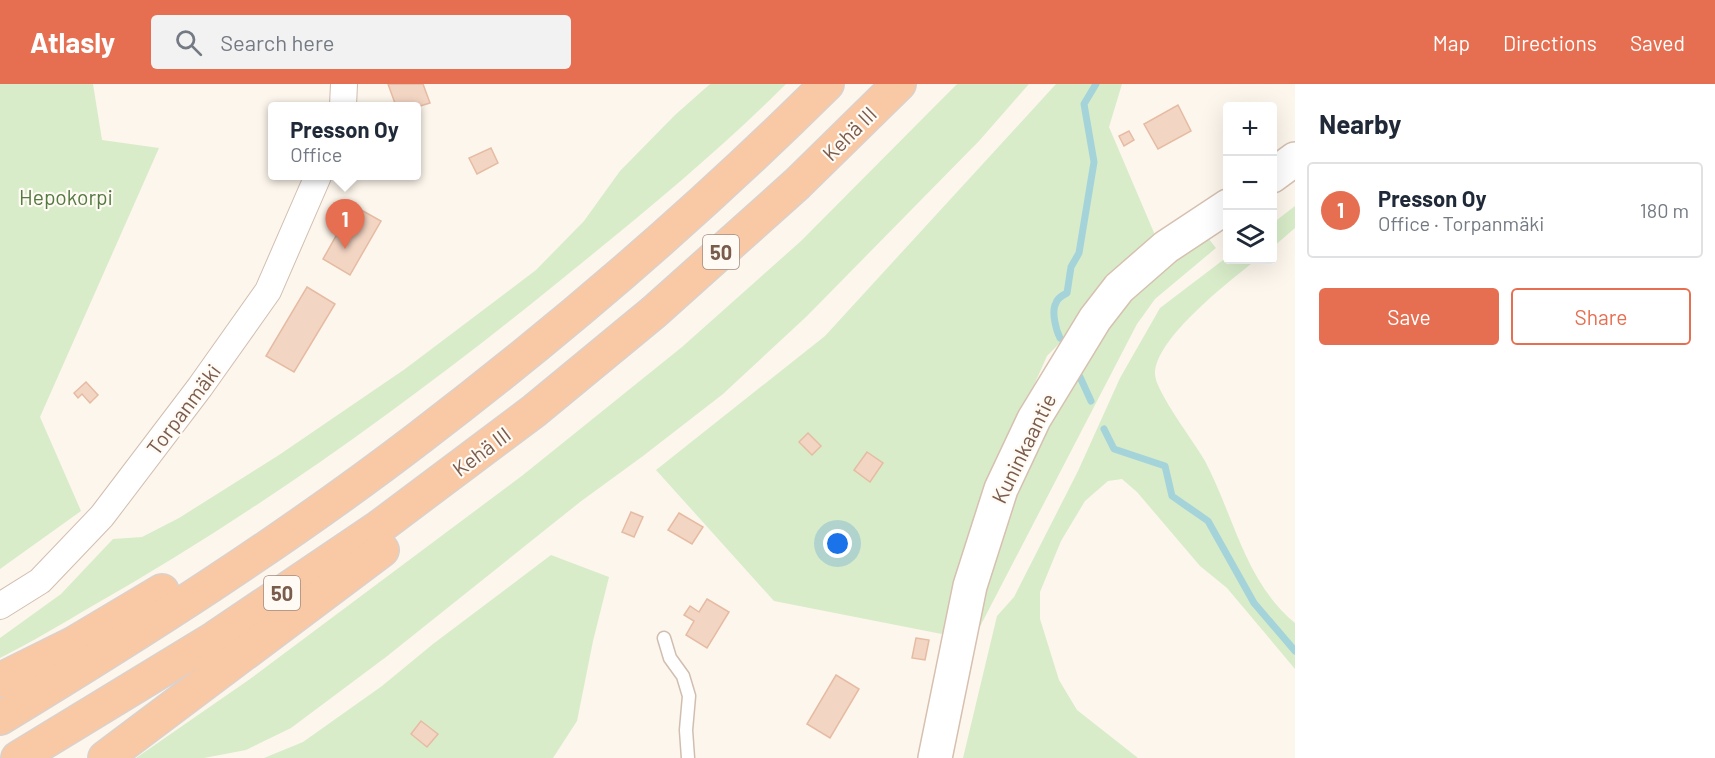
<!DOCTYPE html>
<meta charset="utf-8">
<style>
body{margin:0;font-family:Barlow,sans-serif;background:#f2f2f3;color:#1f2937}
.controls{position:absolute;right:18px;top:18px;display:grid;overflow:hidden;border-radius:6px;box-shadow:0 6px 24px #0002}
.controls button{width:54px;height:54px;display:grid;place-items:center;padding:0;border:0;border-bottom:2px solid #e0e1e3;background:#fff;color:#1f2937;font:30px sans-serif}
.you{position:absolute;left:838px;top:460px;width:21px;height:21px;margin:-15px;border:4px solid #fff;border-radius:50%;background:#1a73e8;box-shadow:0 0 0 9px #1a73e833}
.badge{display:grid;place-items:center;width:39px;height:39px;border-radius:50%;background:#e76f51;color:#fff;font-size:20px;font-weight:700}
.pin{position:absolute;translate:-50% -50px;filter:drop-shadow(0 2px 3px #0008)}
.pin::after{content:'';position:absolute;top:32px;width:21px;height:18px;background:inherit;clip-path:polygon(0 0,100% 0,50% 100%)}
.popup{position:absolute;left:268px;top:18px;width:153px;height:78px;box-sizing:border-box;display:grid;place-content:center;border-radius:6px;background:#fff;filter:drop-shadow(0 2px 4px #0005);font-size:20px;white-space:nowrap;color:#747a83}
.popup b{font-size:22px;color:#1f2937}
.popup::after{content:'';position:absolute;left:50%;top:100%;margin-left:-12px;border:12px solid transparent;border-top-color:#fff}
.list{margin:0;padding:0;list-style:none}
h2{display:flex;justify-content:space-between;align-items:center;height:78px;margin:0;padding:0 24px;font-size:26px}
h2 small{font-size:20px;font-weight:400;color:#747a83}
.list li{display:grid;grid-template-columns:39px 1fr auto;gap:18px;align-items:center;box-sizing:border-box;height:96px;margin:0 12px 12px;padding:0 12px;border:2px solid #e0e1e3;border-radius:6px}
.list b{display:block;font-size:22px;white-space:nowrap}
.list p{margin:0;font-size:20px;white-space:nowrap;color:#747a83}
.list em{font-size:20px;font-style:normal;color:#747a83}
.actions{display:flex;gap:12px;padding:18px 24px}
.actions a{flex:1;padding:14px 0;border:2px solid #e76f51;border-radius:6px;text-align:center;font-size:21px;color:#e76f51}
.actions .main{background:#e76f51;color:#fff}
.icon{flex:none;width:33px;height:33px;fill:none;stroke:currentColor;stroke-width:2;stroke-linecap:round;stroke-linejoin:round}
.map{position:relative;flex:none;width:1295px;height:674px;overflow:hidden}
header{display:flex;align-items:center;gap:36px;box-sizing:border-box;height:84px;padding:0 30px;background:#e76f51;color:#fff}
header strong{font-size:28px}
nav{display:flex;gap:33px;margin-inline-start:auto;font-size:21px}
.search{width:420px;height:54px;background:#f2f2f3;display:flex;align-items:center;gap:15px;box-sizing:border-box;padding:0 21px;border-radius:6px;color:#747a83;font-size:22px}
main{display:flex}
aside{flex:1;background:#fff}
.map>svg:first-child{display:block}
.green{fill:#d8ecc9}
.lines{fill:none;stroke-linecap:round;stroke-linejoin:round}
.stream{stroke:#a5d3da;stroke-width:7}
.building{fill:#f3d5c3;stroke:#e6bba3;stroke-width:1.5}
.service-casing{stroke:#d1beb0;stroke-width:15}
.minor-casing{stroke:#d1beb0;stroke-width:28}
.secondary-casing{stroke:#d6c0b0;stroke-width:36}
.trunk-casing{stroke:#dad1cd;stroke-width:36}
.service{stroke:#fff;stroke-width:12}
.minor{stroke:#fff;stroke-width:26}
.secondary{stroke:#fff;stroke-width:33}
.trunk{stroke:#f9c8a4;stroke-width:33}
.labels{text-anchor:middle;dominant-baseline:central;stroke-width:4.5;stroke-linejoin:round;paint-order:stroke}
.shield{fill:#fffaf3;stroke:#a28b7f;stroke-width:1.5}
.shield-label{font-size:20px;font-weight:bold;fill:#7a5c4d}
.street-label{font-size:21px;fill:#7a5c4d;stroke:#fffaf3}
.park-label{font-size:21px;fill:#537a41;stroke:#fffaf3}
</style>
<header>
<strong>Atlasly</strong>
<div class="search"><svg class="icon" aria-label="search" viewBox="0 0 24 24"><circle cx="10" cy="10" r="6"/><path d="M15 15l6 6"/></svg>Search here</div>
<nav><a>Map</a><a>Directions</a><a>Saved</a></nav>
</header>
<main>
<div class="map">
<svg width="1295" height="674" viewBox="0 0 1295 674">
<rect width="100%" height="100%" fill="#fdf6ec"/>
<g class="green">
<path d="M0 0H93L102 56 159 64 40 333 81 427 0 485Z"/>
<path d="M710 0H786C710 76 625 144 541 212 399 326 252 431 94 521 63 539 32 558 0 574V554L61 510 113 455 142 453 179 434 279 371 405 285 536 186 584 137 620 87 675 31Z"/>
<path d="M957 0H1029L979 57 807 232 723 310 643 372 580 418 386 573 291 644 246 666 204 674H136L250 595 523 391 682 263 801 157Z"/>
<path d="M1056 0H1122L1109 43 1158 158 1047 272 991 397 952 552 774 517 656 386 825 252Z"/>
<path d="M1295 122V144L1273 163V139Z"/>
<path d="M1204 149 1216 164 1155 215 1137 240 973 556 1011 409 1107 231Z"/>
<path d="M1227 173 1228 176H1256C1230 197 1155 254 1155 290 1155 307 1195 359 1205 377 1234 432 1245 498 1295 539V585L1227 504 1200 482 1137 408 1122 395 1108 397 1085 417 1061 457 1040 508V535L1059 596 1077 626 1138 674H963L997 532 1014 513 1078 387 1120 294 1160 224Z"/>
<path d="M551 471 609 493 593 557 577 637 553 674H264L303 658 382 602 433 560Z"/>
</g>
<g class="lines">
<g class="stream">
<path d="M1060 254C1056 246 1051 227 1056 219 1057 215 1063 211 1067 209L1071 183 1079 169 1094 78 1084 20 1096 0"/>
<path d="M1080 293 1091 317"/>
<path d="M1104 345 1114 365 1165 382 1172 412 1208 437 1254 519 1295 567"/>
</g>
</g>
<g class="building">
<path d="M388 0H423L430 19 417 23 396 22Z"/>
<path d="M1178 21 1191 47 1158 65 1144 40Z"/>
<path d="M1129 47 1134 56 1124 62 1119 52Z"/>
<path d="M491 64 498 79 477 90 469 74Z"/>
<path d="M354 122 381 137 350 191 323 175 340 145 344 147 348 140 345 138Z"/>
<path d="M307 203 335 220 294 288 266 272Z"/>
<path d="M86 298 98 311 90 319 82 310 78 314 74 309Z"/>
<path d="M808 349 821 362 812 371 799 358Z"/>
<path d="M867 368 883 379 870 398 854 386Z"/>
<path d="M631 428 643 433 634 453 622 448Z"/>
<path d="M679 429 703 443 692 460 668 446Z"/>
<path d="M707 515 729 528 707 564 686 551 694 537 684 531 690 522 699 528Z"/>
<path d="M916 554 929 556 925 576 912 574Z"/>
<path d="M836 591 859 605 830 654 807 640Z"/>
<path d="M421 637 438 650 427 663 411 650Z"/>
</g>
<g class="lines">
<g class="service-casing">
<path id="service" d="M664 554 670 574 683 592 689 612 686 646 688 674"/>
</g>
<g class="minor-casing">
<g id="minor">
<path d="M343 22 344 0"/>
<path d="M0 522 40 497 102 432 200 303 268 207 318 92"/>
</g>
</g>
<g class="secondary-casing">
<g id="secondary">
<path d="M1272 92 1295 75"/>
<path d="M935 674 970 502 1001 405 1034 335 1095 235 1119 204 1166 163 1228 122"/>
</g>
</g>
<g class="trunk-casing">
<g id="trunk">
<path d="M0 596 73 560 162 507"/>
<path d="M0 634C143 547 286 456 419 354 562 245 699 127 827 0"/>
<path d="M18 674 215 554 378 444 534 327 654 228 797 100 899 0"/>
<path d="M105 674 382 466"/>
</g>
</g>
<use href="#service" class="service"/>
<use href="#minor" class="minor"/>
<use href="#secondary" class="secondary"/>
<use href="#trunk" class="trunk"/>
</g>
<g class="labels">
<g class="shield">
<rect x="703" y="151" width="36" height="34" rx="4.5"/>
<rect x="264" y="492" width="36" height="34" rx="4.5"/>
</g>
<g class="shield-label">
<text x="721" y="168">50</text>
<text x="282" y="509">50</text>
</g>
<g class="street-label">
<text transform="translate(849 49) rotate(-45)">Kehä III</text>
<text transform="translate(183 325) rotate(-53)">Torpanmäki</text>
<text transform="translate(1023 364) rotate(-64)">Kuninkaantie</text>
<text transform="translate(481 367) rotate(-37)">Kehä III</text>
</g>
<g class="park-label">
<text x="66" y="112">Hepokorpi</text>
</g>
</g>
</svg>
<div class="controls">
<button>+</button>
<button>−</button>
<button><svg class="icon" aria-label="layers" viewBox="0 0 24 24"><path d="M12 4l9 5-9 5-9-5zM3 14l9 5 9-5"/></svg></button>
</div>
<div class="you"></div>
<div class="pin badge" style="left:345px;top:165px">1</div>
<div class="popup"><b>Presson Oy</b>Office</div>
</div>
<aside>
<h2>Nearby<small></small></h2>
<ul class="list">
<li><span class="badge">1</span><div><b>Presson Oy</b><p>Office · Torpanmäki</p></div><em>180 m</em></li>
</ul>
<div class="actions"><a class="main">Save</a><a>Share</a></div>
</aside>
</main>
